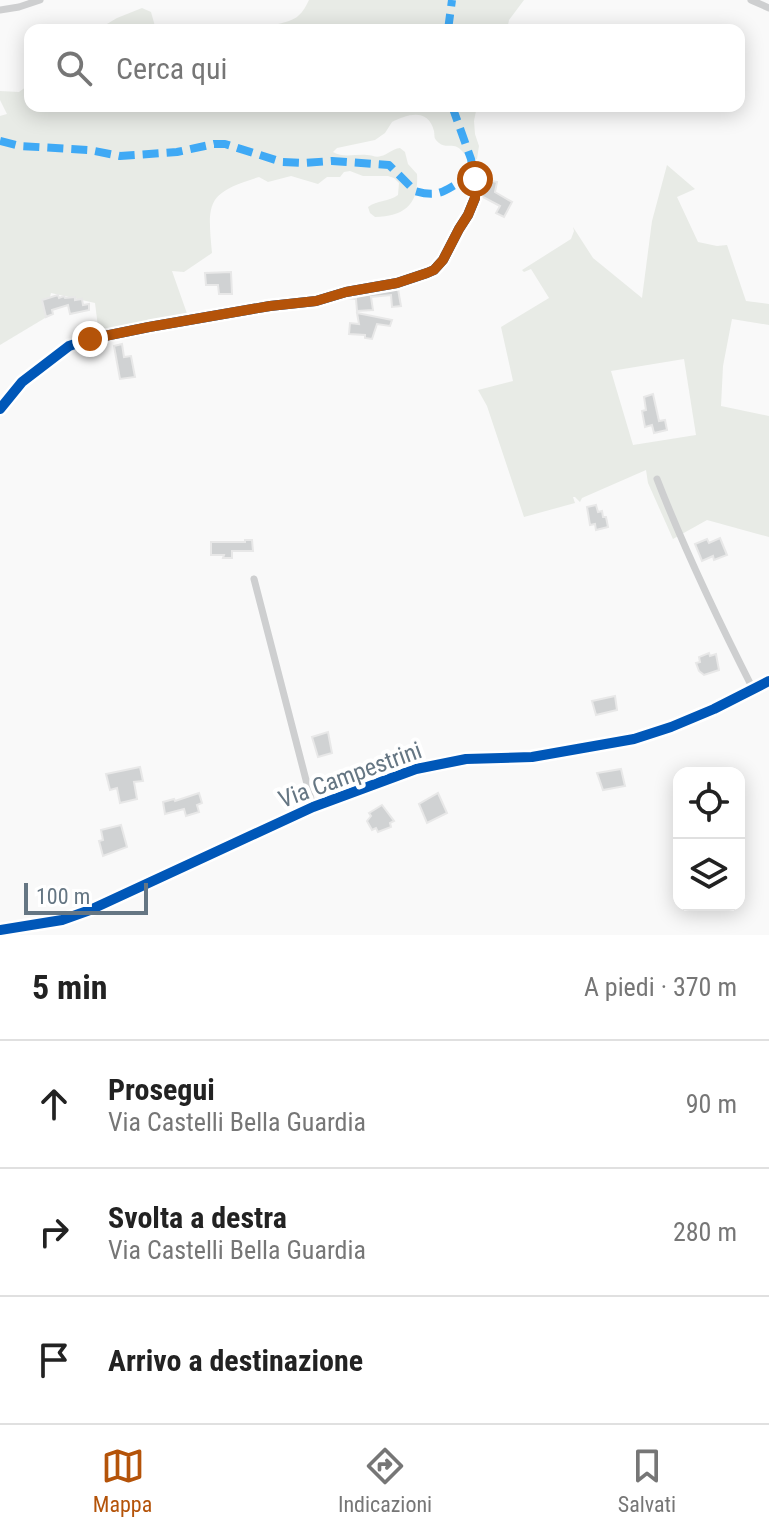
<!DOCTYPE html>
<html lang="it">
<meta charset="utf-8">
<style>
body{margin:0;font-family:"Roboto Condensed",sans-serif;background:#f2f2f2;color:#222}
.controls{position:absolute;right:24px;bottom:24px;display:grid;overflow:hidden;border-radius:16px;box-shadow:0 4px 20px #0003}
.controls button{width:72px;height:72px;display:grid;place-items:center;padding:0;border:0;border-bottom:2px solid #e0e0e0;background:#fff;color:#222;font:40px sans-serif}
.scale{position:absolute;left:24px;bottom:20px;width:124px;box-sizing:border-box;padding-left:8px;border:4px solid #657683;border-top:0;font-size:22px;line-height:28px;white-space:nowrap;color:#657683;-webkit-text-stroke:6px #fff;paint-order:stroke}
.stop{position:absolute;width:24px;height:24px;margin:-18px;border:6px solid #b45309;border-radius:50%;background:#fff}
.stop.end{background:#b45309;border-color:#fff;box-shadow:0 2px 8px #0008}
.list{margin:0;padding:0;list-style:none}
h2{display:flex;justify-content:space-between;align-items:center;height:104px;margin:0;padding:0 32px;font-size:34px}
h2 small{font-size:26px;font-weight:400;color:#767676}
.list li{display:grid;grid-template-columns:52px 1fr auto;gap:24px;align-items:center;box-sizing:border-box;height:128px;padding:0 32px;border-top:2px solid #e0e0e0}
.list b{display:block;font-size:30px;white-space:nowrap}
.list p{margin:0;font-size:26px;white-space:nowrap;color:#767676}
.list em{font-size:26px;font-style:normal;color:#767676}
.icon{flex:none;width:44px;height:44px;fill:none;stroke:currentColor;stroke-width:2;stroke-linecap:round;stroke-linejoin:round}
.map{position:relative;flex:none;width:769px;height:935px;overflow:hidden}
.search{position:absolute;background:#fff;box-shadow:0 4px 20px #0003;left:24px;right:24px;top:24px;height:88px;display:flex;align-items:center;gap:20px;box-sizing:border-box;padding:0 28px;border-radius:16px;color:#767676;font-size:30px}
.sheet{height:488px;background:#fff}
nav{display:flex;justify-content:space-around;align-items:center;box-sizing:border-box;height:112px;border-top:2px solid #e0e0e0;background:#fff;font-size:22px;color:#767676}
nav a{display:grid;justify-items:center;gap:4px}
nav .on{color:#b45309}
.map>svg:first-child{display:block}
.green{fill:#e8ebe6;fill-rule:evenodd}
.building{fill:#d0d2d3;stroke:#e8e8e8;stroke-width:2}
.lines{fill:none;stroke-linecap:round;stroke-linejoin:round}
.street{stroke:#cecfd0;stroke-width:7}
.quiet{stroke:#3fa9f5;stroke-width:8;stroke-dasharray:16 8;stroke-linecap:butt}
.cycleway-casing{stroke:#fff;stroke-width:15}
.cycleway{stroke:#0057b8;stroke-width:10}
.route{stroke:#b45309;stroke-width:10}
.labels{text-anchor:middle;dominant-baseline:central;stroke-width:8;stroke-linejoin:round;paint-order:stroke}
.street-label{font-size:24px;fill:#657683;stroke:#fff}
</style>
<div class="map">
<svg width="769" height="935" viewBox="0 0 769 935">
<rect width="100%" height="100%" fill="#f9f9f9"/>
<g class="green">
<path d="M309 0H524L509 20 507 30H221C239 29 286 27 298 16 303 12 306 6 309 0Z"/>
<path d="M142 8 151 12 156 30H97L117 18Z"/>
<path d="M30 84V106H477L474 121 475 134 479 146 477 159 471 161C466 157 463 150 457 147 451 144 445 148 439 143 433 138 435 137 434 131 428 108 408 114 392 122L385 133 375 140 337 148 333 152C343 158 355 154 367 155 372 155 376 158 381 156 387 155 392 149 400 148L405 152 408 164 417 174C419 204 405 216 375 217L370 213 368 207C377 200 389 202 398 195L399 183 394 178 388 176H363L350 171 344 172 340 177H327L318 184 291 176 268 182 259 177C207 193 207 201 212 253L184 272 172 271 190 322 133 328 100 343 95 303 51 293 45 318 0 345V116L7 114 0 100V91L19 92Z"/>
<path d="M667 165 695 189 677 197 698 242 717 246 727 245 746 301 769 304V325L732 319 723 366 721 406 769 416V537L707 520 673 539 648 483 646 470 582 498 580 502 575 497H573L575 503 524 517 487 406 478 390 513 381 501 327 549 298 531 269 524 272 522 270 571 239 574 231 573 227 593 258 642 298 652 221ZM684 359 696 435 633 445 611 371Z"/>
</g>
<g class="building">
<path d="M483 179 497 182 495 192 512 202 504 217 496 213 500 206 481 196Z"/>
<path d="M231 272 232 294H219L218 285H206L205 273Z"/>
<path d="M398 289 401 306 392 307 391 295 371 297 373 310 357 311 356 299 347 298Z"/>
<path d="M58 295 59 298 64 296 65 298 75 297V300L82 299 83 305 89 304V310L70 314 68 305 52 310 53 314 46 317 42 300Z"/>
<path d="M357 313 392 320 390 326 377 324 372 339 365 338V335L349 334 350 323 359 324Z"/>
<path d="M122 344 124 357 131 356 135 377 120 379 114 346Z"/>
<path d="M653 394 659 421 665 420 667 430 654 433 652 425 645 427 642 411 646 410 644 397Z"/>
<path d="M596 505 598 512 602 511 603 517H606L608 527 596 530 595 524 590 525 587 507Z"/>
<path d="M720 538 727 555 714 560 713 556 702 561 695 544 707 539 709 543Z"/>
<path d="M245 540H252L253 551H232V558H223L224 555H211V542H245Z"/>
<path d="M709 653 710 656 716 654 719 670 704 675 699 671 696 663 700 662 699 657Z"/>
<path d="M615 696 617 710 596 715 592 701Z"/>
<path d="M328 732 332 753 318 757 312 737Z"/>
<path d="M140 767 143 781 134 782 137 799 120 803 117 788 110 790 106 774Z"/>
<path d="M621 769 625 786 603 790 597 773Z"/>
<path d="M199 793 202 803 197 805 199 812 186 816 184 809 165 814 163 802 174 799 175 801Z"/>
<path d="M438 793 447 813 427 823 419 804Z"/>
<path d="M382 805 394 821 390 823 391 827 378 832 376 828 372 830 367 821 371 816 369 813Z"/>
<path d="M121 825 127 847 103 856 99 841 103 840 101 830Z"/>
</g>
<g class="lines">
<g class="street">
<path d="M751 0 769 8"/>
<path d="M0 10 19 7 40 0"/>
<path d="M0 409 22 382 69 346 90 339 149 327 270 306 316 301 346 292 397 283 427 273 434 270 443 260 459 229 468 215 475 198 474 176"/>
<path d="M657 479C685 551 718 620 753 689"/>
<path d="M254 579 313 807"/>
<path d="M0 930 62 920 90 910 313 807 416 769 466 759 532 757 634 739 671 727 714 709 769 681"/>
</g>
<g class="quiet">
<path d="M448 30 452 0"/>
<path d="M0 141 20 146 89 150 120 156 177 152 214 144H225L282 162 303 163 332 161 389 165 415 191C446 200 448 184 474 176L471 159 452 106"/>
</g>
<g class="cycleway-casing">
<g id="cycleway">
<path d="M0 409 22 382 69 346 90 339 149 327 270 306 316 301 346 292 397 283 427 273 434 270 443 260 459 229 468 215 475 198 474 176"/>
<path d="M0 930 62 920 90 910 313 807 416 769 466 759 532 757 634 739 671 727 714 709 769 681"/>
</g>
</g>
<use href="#cycleway" class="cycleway"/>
</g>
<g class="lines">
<path class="route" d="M90 339 149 327 270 306 316 301 346 292 397 283 427 273 434 270 443 260 459 229 468 215 475 198V179"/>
</g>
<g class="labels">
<g class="street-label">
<text transform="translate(350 775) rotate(-20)">Via Campestrini</text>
</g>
</g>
</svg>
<div class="controls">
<button><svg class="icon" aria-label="locate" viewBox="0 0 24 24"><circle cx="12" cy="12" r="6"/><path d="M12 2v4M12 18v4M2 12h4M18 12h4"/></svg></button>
<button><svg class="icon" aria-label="layers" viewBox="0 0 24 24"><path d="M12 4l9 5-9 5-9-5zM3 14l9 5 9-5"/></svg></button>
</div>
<div class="scale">100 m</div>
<div class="stop" style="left:475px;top:179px"></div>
<div class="stop end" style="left:90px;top:339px"></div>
<div class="search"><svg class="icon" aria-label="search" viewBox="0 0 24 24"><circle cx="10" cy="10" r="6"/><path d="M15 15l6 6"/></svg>Cerca qui</div>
</div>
<section class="sheet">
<h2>5 min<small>A piedi · 370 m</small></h2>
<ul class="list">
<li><svg class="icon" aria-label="ahead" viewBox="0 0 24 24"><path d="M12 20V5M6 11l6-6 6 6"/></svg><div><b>Prosegui</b><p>Via Castelli Bella Guardia</p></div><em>90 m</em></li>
<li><svg class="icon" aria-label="right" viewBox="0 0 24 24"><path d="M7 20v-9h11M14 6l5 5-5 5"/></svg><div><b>Svolta a destra</b><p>Via Castelli Bella Guardia</p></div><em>280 m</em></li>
<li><svg class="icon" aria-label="arrive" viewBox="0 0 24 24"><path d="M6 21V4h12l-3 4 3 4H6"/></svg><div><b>Arrivo a destinazione</b></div></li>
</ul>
</section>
<nav>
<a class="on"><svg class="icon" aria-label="map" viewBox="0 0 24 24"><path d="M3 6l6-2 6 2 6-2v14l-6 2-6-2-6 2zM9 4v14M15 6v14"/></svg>Mappa</a>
<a><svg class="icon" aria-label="directions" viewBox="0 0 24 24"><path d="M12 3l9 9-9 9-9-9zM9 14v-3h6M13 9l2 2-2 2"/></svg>Indicazioni</a>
<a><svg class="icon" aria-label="saved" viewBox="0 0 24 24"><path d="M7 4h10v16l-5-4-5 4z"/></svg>Salvati</a>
</nav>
